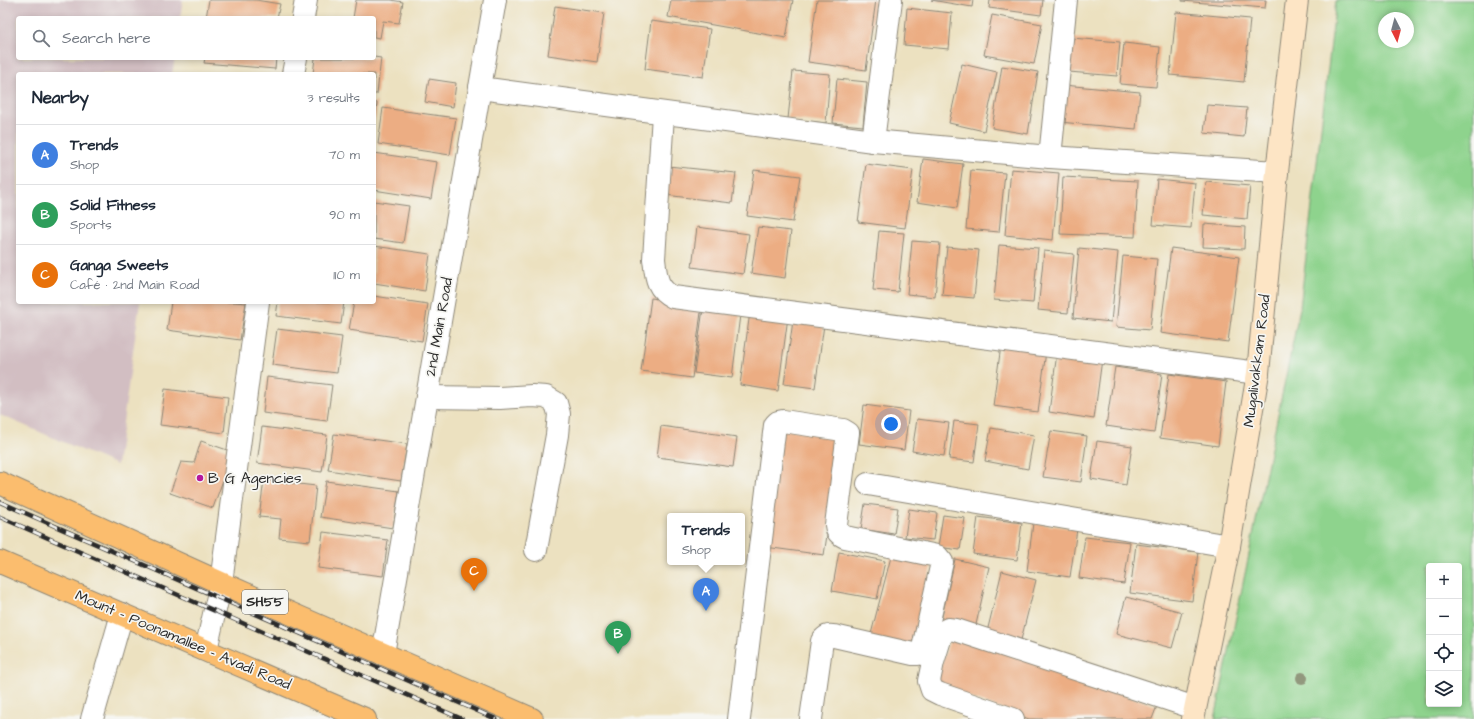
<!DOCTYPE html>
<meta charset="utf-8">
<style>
body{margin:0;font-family:"Architects Daughter",sans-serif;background:#f2f2f3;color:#1f2937}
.controls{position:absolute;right:12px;bottom:12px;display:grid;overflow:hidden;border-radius:4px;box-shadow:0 2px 6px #0003}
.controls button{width:36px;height:36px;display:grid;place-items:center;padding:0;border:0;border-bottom:1px solid #e0e1e3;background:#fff;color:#1f2937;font:20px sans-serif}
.compass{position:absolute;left:1378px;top:12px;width:36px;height:36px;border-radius:50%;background:#fff;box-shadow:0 2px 6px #0003;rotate:174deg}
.you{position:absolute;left:891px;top:424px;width:14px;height:14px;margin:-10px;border:3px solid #fff;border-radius:50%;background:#1a73e8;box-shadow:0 0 0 6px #1a73e833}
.badge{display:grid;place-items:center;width:26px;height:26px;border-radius:50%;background:#2563eb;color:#fff;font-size:13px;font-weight:700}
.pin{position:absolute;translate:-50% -33px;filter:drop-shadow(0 1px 2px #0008)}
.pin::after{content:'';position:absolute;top:21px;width:14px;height:12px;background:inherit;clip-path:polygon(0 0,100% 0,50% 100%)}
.popup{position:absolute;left:667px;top:513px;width:78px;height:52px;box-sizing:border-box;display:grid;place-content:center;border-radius:4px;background:#fff;filter:drop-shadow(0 1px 3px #0005);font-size:13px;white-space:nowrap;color:#747a83}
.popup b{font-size:15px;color:#1f2937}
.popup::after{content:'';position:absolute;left:50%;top:100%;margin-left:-8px;border:8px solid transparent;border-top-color:#fff}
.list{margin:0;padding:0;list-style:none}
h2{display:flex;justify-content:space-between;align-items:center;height:52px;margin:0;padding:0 16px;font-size:17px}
h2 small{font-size:13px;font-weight:400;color:#747a83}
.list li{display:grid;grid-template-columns:26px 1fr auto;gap:12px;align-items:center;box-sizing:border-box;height:60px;padding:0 16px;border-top:1px solid #e0e1e3}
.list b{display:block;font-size:15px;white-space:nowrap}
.list p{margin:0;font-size:13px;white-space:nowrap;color:#747a83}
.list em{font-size:13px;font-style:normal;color:#747a83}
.icon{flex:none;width:22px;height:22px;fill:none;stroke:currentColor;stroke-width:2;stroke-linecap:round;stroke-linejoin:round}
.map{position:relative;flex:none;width:1474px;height:719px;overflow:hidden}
.search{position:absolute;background:#fff;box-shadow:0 2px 6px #0003;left:16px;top:16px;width:360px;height:44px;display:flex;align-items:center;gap:10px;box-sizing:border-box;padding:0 14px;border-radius:4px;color:#747a83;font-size:15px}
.panel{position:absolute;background:#fff;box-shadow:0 2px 6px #0003;left:16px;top:72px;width:360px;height:232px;border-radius:4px}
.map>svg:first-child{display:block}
.industrial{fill:#d2bec2}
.green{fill:#8ed38d;stroke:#5c7f5c;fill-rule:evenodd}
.building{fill:#ecad83}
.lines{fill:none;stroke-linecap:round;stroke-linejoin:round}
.street-casing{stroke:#8c8676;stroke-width:24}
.secondary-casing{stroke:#8c8676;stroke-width:24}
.primary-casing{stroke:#8c8676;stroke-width:24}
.street{stroke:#fff;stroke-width:22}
.secondary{stroke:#fde5c5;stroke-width:22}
.primary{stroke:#fbbd6e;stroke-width:22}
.rail-casing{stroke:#2b2b2b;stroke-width:4.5}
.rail{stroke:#f6f6f2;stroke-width:3;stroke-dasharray:9;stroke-linecap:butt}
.tree{fill:#92987e}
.poi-dot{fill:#b5179e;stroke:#f6f6f2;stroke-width:1.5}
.labels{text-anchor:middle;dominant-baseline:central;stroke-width:3.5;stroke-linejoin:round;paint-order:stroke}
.shield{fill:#f6f6f2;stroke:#686867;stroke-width:1}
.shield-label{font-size:14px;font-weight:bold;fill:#2b2b2b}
.street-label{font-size:15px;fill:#2b2b2b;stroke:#f6f6f2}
.poi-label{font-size:15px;fill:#2b2b2b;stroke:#f6f6f2;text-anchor:start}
</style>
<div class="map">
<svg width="1474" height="719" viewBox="0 0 1474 719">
<rect width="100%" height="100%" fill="#f6f6f2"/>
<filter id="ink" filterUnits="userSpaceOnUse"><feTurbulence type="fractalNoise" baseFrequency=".025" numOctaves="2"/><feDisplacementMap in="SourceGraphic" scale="8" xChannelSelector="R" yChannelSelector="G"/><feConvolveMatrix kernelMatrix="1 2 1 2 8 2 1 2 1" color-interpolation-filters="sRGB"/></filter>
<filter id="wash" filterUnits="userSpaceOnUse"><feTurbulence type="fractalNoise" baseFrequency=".012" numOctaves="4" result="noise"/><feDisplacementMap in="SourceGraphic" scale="16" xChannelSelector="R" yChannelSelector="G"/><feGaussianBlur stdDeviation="0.9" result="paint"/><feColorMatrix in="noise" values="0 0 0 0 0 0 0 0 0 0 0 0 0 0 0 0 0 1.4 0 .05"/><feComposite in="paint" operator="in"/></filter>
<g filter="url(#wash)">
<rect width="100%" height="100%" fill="#ece1c0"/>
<path class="industrial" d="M0 0H183L180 18H18V58H175L172 74H18V302H140L117 465 0 415Z"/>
<path class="green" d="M1336 0H1474V719H1215L1300 308ZM1384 18H1408V42H1384ZM1429 566H1459V704H1429Z"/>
<g id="blocks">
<g class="building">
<path d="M209 0H256L280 4 277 18H206Z"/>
<path d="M356 0H391L403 2 399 23 383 21 380 38 374 37V18H353Z"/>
<path d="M671 0H793L786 38 668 17Z"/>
<path d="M817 0H876L866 70 808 62Z"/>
<path d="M931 0H973L972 7Z"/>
<path d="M990 0H1043L1041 15 989 8Z"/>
<path d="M1182 0H1266L1265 8 1182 1Z"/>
<path d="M555 6 604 13 597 62 548 55Z"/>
<path d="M907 8 952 13 949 49 904 45Z"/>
<path d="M1176 12 1250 19 1244 82 1170 75Z"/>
<path d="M992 15 1042 24 1034 64 984 55Z"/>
<path d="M651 21 710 29 703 77 645 69Z"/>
<path d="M1072 38 1120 42 1117 76 1069 72Z"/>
<path d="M1124 43 1160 47 1156 87 1120 84Z"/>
<path d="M374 57 381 58 377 94H374V74H313L315 58H374Z"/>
<path d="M205 58H276L275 69 204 63Z"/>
<path d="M962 64 997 72 984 131 949 123Z"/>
<path d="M1002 66 1038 72 1028 134 992 128Z"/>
<path d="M793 71 830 74 826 123 788 119Z"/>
<path d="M429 79 456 83 453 107 425 102Z"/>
<path d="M837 79 867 82 863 126 833 123Z"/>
<path d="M1063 85 1140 92 1136 129 1059 122Z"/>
<path d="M374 102 377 103 375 119 374 118Z"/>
<path d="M1207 105 1247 108 1244 137 1204 133Z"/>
<path d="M383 108 456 118 450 155 378 144Z"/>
<path d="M374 153 437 162 431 199 374 190Z"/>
<path d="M923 159 963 164 957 208 917 202Z"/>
<path d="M866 164 913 170 905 228 858 222Z"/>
<path d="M668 166 736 173 732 203 665 195Z"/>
<path d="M1011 169 1059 173 1053 240 1005 235Z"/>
<path d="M754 170 800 176 793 222 747 216Z"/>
<path d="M971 170 1005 173 999 232 966 229Z"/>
<path d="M1063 177 1138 181 1135 237 1060 234Z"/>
<path d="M1157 179 1195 183 1191 228 1153 225Z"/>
<path d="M1206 182 1250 186 1247 219 1203 215Z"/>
<path d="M374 201 409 206 403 243 374 239Z"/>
<path d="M1204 224 1245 227 1244 249 1203 247Z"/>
<path d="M697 227 749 234 743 274 692 267Z"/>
<path d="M758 227 791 231 785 278 751 273Z"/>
<path d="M879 231 904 233 898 292 873 290Z"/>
<path d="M912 241 940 243 935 297 907 294Z"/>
<path d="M999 245 1038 248 1033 303 994 300Z"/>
<path d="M374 246 430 254 425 291 374 283Z"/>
<path d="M947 247 979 250 974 298 942 295Z"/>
<path d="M1079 248 1118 252 1111 322 1073 318Z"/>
<path d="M1171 248 1239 257 1228 342 1160 333Z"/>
<path d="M1044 251 1074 254 1068 313 1038 310Z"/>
<path d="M1123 256 1157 259 1150 330 1116 327Z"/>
<path d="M374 296 428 304 422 341 349 330 354 302H374Z"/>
<path d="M651 298 702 305 692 378 641 371Z"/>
<path d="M171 302H235L246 303 240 340 167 330Z"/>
<path d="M278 302H344L341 324 276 316Z"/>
<path d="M703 309 740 315 732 378 694 373Z"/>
<path d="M750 312 788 317 778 391 740 385Z"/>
<path d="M793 321 824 325 815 388 784 384Z"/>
<path d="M277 329 342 337 337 373 272 365Z"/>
<path d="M1001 345 1046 351 1038 412 993 406Z"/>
<path d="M1057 353 1102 359 1094 419 1049 412Z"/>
<path d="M1115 367 1162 374 1154 433 1106 426Z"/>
<path d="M1169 374 1226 382 1218 446 1160 438Z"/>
<path d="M267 377 332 385 327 421 263 413Z"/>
<path d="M165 389 228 397 224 433 160 425Z"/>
<path d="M864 405 909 411 904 450 859 444Z"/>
<path d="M917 419 949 423 944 456 912 451Z"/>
<path d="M954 421 979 424 974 462 949 459Z"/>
<path d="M661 426 737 437 733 467 657 457Z"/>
<path d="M262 427 327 435 322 472 257 463Z"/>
<path d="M783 428 842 437 824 555 765 547Z"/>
<path d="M991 428 1034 435 1028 469 985 461Z"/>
<path d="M1051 431 1087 436 1081 482 1043 477Z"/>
<path d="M334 434 407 444 401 481 328 470Z"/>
<path d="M201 441 233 452 213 508 170 493 181 462 194 463Z"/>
<path d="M1097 441 1132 446 1126 485 1091 479Z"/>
<path d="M264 480 316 486 310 541 279 538 281 519 259 517Z"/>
<path d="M326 481 399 491 393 528 320 517Z"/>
<path d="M865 504 898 508 894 534 861 529Z"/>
<path d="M909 509 937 513 933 540 905 537Z"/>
<path d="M943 515 965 518 960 550 938 547Z"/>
<path d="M978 517 1022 523 1017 560 973 554Z"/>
<path d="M1033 523 1077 529 1070 577 1027 571Z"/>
<path d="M323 532 388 540 383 576 318 568Z"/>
<path d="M1085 537 1130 542 1124 584 1079 578Z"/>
<path d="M1136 544 1198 552 1192 601 1130 593Z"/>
<path d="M893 549 933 559 911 648 870 638Z"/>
<path d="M839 552 885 561 877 599 832 591Z"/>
<path d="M955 559 989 567 975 629 941 621Z"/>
<path d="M1002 571 1036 580 1020 644 986 636Z"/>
<path d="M1126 597 1182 612 1172 648 1116 634Z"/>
<path d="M952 634 1157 706 1152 719H1029L934 685Z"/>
</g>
</g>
</g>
<g filter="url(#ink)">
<use href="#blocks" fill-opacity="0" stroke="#8c8676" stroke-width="1"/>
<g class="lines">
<g class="street-casing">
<g id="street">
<path d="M303 18 306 0"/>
<path d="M293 74 296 58"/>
<path d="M480 88 873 141 1050 157 1277 172"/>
<path d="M663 114 654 259C656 275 656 289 673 297L1258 373"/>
<path d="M873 141 891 0"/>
<path d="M1050 157 1066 0"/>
<path d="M427 397 500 398 532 396 546 397 556 403 559 414 557 435 536 550"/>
<path d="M868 484 1229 546"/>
<path d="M206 650 221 583 258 302"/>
<path d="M383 654 495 0"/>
<path d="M92 719 122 614"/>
<path d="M739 719 775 425 778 422 783 421 843 430 848 433 836 525C837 532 839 534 845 537L937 556 942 562 923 648 918 654H913L834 636C828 635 826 636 822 641L811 719"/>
<path d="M1013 719 940 694 932 690 929 681 933 662 942 633 948 629 956 630 1195 708"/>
</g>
</g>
<g class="secondary-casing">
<path id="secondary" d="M1193 719 1229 546 1258 373 1277 172 1297 0"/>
</g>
<g class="primary-casing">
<g id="primary">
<path d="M0 483 221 583 532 719"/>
<path d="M0 562 365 719"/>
</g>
</g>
<use href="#street" class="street"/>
<use href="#secondary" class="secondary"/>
<use href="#primary" class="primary"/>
<g class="rail-casing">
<g id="rail">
<path d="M0 502 496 719"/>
<path d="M0 517 462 719"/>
</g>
</g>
<use href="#rail" class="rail"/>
</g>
<circle class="tree" cx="1302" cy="678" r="6"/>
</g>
<circle class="poi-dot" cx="200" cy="478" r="4"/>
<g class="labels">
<rect class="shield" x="242" y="590" width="46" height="24" rx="3"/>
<g class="shield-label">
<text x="265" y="602">SH55</text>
</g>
<g class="street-label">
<text transform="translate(439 327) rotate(-80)">2nd Main Road</text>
<text transform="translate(1257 361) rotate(-83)">Mugalivakkam Road</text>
<text transform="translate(183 640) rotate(23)">Mount - Poonamallee - Avadi Road</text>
</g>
<g class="poi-label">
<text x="208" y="478">B G Agencies</text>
</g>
</g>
</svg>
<div class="controls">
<button>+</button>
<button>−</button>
<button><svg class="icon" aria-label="locate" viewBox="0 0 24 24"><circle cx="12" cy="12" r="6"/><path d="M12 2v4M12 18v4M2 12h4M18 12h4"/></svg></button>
<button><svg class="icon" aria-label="layers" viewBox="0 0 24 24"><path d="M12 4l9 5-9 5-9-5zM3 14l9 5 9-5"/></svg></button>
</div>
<svg class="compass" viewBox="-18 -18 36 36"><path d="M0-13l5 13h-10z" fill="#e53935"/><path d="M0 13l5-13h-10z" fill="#747a83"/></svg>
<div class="you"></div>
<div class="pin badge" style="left:706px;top:611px;background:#3f7fe0">A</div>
<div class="popup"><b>Trends</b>Shop</div>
<div class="pin badge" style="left:618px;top:654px;background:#2e9e5b">B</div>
<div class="pin badge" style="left:474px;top:591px;background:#e8710a">C</div>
<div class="search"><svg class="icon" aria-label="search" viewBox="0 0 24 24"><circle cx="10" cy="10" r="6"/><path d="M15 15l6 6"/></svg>Search here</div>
<section class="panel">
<h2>Nearby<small>3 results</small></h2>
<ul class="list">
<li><span class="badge" style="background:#3f7fe0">A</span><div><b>Trends</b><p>Shop</p></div><em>70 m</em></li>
<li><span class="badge" style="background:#2e9e5b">B</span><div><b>Solid Fitness</b><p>Sports</p></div><em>90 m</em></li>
<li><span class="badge" style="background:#e8710a">C</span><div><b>Ganga Sweets</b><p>Café · 2nd Main Road</p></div><em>110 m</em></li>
</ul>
</section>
</div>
